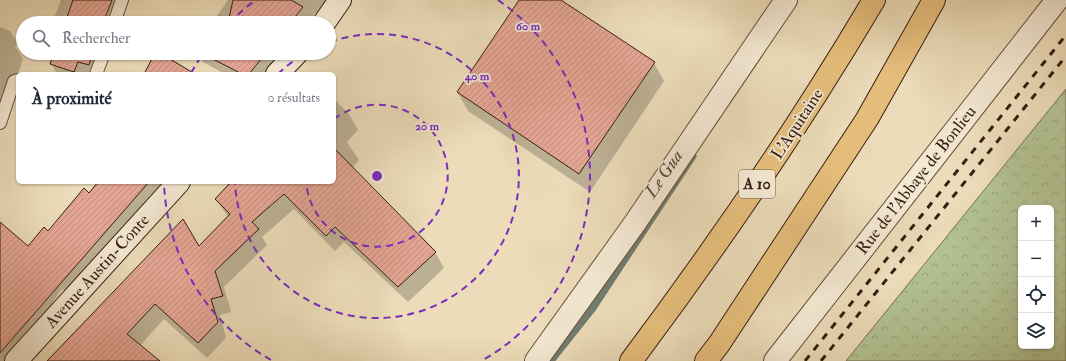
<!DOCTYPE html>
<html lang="fr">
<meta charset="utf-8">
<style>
body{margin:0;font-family:"IM FELL Double Pica",serif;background:#f2f2f3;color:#1f2937}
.controls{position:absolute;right:12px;bottom:12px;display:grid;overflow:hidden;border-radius:6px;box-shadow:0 1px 3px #0004}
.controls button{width:36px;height:36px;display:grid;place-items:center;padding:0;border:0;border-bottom:1px solid #e0e1e3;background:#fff;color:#1f2937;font:20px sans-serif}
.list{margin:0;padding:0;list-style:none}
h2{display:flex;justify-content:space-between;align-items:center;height:52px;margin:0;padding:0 16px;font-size:17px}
h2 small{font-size:13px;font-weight:400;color:#747a83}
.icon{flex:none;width:22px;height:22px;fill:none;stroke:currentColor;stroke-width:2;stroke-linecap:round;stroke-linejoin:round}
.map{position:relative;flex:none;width:1066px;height:361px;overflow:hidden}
.search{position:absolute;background:#fff;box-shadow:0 1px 3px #0004;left:16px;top:16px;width:320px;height:44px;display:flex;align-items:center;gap:10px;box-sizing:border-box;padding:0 14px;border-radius:22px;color:#747a83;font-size:15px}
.panel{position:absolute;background:#fff;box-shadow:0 1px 3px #0004;left:16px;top:72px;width:320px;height:112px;border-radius:6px}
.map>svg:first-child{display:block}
.forest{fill:url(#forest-crowns);stroke:#757053;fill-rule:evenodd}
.shadow{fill:#0003}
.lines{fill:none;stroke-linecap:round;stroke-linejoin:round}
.stream{stroke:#727c6e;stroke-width:7}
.building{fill:url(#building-hatch);stroke:#371d13}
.lane-casing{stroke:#644d3c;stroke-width:14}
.street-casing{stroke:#644d3c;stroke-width:24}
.secondary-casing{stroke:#371d13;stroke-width:24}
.highway-casing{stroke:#371d13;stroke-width:24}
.lane{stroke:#f3e8d2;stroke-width:12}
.street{stroke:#f3e8d2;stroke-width:22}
.secondary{stroke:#f3e8d2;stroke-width:22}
.highway{stroke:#e6be7c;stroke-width:22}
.rail{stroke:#371d13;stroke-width:3;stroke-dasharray:7 7;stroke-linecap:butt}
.ring{fill:none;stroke:#7b2cbf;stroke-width:2;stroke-dasharray:7 5}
.labels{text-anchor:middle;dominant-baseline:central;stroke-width:3.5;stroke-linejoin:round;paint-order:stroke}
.shield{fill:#f3e8d2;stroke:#6f5a4c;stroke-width:1}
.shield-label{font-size:16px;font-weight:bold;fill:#371d13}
.street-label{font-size:17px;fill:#371d13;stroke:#f3e8d2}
.water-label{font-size:18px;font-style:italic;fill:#554d40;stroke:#f3e8d2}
.centre{fill:#7b2cbf;stroke:#f3e8d2;stroke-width:2}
.ring-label{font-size:12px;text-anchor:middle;font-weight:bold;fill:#7b2cbf;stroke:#f3e8d2;stroke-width:3.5;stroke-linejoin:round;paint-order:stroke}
</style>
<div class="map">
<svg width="1066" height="361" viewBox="0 0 1066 361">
<defs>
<pattern id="forest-crowns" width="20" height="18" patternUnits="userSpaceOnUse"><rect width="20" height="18" fill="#b3c293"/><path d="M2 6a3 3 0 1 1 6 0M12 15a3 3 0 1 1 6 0" fill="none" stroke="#9ba67e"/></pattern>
<pattern id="building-hatch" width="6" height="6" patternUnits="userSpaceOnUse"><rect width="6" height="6" fill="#e4a694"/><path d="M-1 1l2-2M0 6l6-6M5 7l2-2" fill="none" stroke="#c48e7f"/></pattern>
</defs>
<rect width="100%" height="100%" fill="#ecdcb9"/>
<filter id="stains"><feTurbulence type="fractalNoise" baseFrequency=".005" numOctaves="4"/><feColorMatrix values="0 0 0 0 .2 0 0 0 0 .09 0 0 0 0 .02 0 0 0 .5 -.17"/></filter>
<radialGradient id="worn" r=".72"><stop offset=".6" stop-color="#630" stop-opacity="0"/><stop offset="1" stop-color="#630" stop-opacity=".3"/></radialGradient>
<path class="forest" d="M1066 89V361H846ZM1021 208H1051V346H1021Z"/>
<g class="shadow">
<path d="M61 0H121L113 23H52Z"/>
<path d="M228 0H326L308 23H212Z"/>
<path d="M521 0H559L654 63 664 81 590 192 468 111 458 93Z"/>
<path d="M0 27 10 31 17 43 15 47 23 59 0 126Z"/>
<path d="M46 53H103L96 74H57L52 64 53 61 50 60Z"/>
<path d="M197 53H284L267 74H225L203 62Z"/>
<path d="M334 99 349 114 358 130 347 142 359 160 352 168 435 252 444 268 408 302 344 242 335 251 294 209 262 237 267 245 224 287 231 312 220 315 226 338 207 358 164 319 127 360 48 361 199 248 228 217 216 199 232 182H334Z"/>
<path d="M105 182H161L163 185 69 293 62 289 11 361H0V224L28 247 50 243Z"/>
</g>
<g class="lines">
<path class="stream" d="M551 361 593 308 693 156"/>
</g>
<g class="building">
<path d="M73 0H112L103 23H65Z"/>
<path d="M233 0H291L303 7 290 23H228Z"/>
<path d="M519 0H561L655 62 579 174 457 92Z"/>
<path d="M54 53H93L89 65 78 62 74 72 50 64Z"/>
<path d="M155 53H160L195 74H144Z"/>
<path d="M210 53H266L249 74H242L207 56Z"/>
<path d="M334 148 436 252 398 287 335 227 326 236 284 194 252 222 259 229 215 271 223 296 211 299 218 322 198 343 155 304 127 334 160 361H47L183 219 199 246 230 214 215 199 231 182H334Z"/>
<path d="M98 182H149L0 353V222L28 246 44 227 48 231 84 188 89 193Z"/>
</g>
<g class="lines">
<g class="lane-casing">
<g id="lane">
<path d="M114 23 122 0"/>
<path d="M96 74 104 53"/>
<path d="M0 123 14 81 18 80"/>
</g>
</g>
<g class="street-casing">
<g id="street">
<path d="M536 361 635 223 786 0"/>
<path d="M775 361 1057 0"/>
</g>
</g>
<g class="secondary-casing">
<g id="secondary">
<path d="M324 23 340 0"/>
<path d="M277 74 297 53"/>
<path d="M16 361 179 182"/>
</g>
</g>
<g class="highway-casing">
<g id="highway">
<path d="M631 361C718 245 800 125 874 0"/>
<path d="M706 361 719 344 867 119 934 0"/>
</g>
</g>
<use href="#lane" class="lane"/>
<use href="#street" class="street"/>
<use href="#secondary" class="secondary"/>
<use href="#highway" class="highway"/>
<g class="rail">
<path d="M805 361 1066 35"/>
<path d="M821 361 1066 56"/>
</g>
</g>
<g class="ring">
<path d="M334 119A71 71 0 1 1 306 182"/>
<path d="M278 74A142 142 0 0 1 306 53M330 42A142 142 0 1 1 235 182"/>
<path d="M271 360A213 213 0 0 1 164 183M191 73A213 213 0 0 1 203 54M229 23A213 213 0 0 1 256 0M498 0A213 213 0 0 1 483 360"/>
</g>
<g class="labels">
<rect class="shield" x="739" y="170" width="36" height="28" rx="3"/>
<g class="shield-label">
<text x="757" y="184">A 10</text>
</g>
<g class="street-label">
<text transform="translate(797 124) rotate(-57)">L'Aquitaine</text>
<text transform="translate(916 180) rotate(-52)">Rue de l'Abbaye de Bonlieu</text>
<text transform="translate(97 271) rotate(-48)">Avenue Austin-Conte</text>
</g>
<g class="water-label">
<text transform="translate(664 174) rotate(-56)">Le Gua</text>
</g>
</g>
<circle cx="377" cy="176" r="6" class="centre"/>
<g class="ring-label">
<text x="528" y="30">60 m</text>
<text x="477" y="80">40 m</text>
<text x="427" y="130">20 m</text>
</g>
<rect width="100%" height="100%" filter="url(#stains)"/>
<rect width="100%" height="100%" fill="url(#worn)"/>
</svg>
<div class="controls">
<button>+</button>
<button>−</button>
<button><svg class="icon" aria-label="locate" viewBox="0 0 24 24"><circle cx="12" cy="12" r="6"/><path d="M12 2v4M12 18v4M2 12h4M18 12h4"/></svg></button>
<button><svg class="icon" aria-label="layers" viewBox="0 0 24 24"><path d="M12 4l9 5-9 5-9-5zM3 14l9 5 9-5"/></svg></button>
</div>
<div class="search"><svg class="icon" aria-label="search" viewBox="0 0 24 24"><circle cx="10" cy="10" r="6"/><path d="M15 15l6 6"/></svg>Rechercher</div>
<section class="panel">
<h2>À proximité<small>0 résultats</small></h2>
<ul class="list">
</ul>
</section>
</div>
